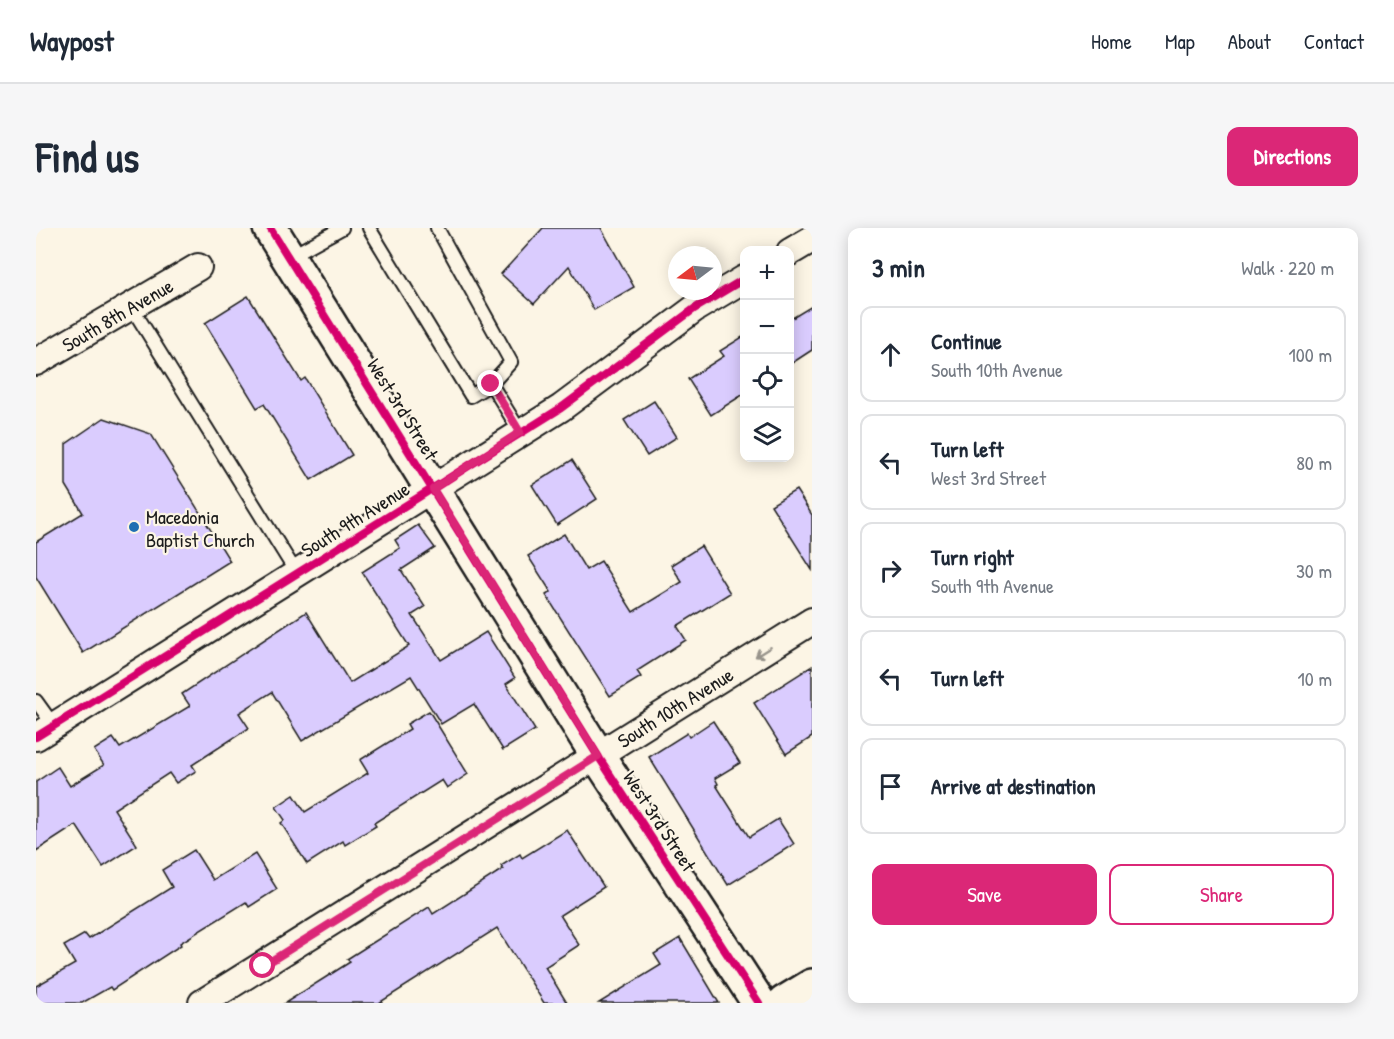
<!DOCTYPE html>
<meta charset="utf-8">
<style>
body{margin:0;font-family:"Patrick Hand",sans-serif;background:#f6f6f7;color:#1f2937}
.controls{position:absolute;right:18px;top:18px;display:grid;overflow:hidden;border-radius:12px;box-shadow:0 3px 15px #0003}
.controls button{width:54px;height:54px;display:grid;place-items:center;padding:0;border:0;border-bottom:2px solid #e0e1e3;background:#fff;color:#1f2937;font:30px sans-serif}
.compass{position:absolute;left:632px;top:18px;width:54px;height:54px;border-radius:50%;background:#fff;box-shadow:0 3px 15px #0003;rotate:254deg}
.stop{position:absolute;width:18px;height:18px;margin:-14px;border:4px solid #db2777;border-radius:50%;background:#fff}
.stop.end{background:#db2777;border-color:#fff;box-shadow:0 2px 6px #0008}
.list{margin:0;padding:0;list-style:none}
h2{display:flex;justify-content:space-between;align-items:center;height:78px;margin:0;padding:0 24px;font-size:26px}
h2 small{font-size:20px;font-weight:400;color:#747a83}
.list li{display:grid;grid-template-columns:39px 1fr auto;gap:18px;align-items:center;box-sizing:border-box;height:96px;margin:0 12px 12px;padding:0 12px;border:2px solid #e0e1e3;border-radius:12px}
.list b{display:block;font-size:22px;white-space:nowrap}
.list p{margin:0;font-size:20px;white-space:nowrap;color:#747a83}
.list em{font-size:20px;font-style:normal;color:#747a83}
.actions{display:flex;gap:12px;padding:18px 24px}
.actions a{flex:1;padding:14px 0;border:2px solid #db2777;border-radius:12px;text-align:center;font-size:21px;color:#db2777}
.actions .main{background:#db2777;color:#fff}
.icon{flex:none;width:33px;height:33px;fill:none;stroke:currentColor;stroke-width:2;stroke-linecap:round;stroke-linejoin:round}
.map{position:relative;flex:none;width:776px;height:775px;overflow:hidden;border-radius:12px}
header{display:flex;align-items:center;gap:36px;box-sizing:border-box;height:84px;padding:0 30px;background:#fff;border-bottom:2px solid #e0e1e3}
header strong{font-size:28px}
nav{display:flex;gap:33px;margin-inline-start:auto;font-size:21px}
.intro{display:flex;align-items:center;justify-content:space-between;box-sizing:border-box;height:144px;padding:0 36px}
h1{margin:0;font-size:42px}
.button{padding:15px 27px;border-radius:12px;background:#db2777;color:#fff;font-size:21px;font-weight:700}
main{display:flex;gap:36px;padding:0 36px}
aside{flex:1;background:#fff;border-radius:12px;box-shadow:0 3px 15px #0003}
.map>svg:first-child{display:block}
.building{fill:#daccfe;stroke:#1c1c1c;stroke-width:1.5}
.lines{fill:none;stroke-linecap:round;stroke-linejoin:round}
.lane-casing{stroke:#1c1c1c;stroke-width:16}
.street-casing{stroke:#1c1c1c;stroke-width:30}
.secondary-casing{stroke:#1c1c1c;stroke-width:38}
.lane{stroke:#fcf5e5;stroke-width:12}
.street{stroke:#fcf5e5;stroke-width:26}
.secondary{stroke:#fcf5e5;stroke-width:33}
.cycleway-casing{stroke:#fcf5e5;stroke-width:11}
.cycleway{stroke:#d6006c;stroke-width:8}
.oneway{stroke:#97938b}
.route{stroke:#db2777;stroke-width:8}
.poi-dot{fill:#1f6fb2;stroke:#fcf5e5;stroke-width:2}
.labels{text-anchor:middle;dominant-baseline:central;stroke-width:4.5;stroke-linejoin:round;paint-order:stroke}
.street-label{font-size:20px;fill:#1c1c1c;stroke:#fcf5e5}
.poi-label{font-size:20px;fill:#1c1c1c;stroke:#fcf5e5;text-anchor:start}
</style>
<header>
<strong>Waypost</strong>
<nav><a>Home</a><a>Map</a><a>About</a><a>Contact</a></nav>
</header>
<div class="intro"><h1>Find us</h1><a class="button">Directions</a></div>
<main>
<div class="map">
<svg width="776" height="775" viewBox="0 0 776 775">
<rect width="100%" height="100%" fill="#fcf5e5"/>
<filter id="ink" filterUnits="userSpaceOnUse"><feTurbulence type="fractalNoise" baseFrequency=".0167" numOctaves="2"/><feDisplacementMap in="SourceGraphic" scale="12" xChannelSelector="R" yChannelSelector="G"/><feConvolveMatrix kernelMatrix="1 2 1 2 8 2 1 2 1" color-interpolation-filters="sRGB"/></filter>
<g filter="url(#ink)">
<g class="building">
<path d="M507 0H565L598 59 558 82 533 38 498 76 465 46Z"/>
<path d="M212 68 265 153 269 150 316 227 275 252 228 176 221 180 169 95Z"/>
<path d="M776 78V122L753 137V92Z"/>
<path d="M708 108V166L675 187 652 151 688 128 684 123Z"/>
<path d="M618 173 641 209 611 228 588 192Z"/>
<path d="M68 190 115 206 194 333 47 425 0 349V314L47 285 30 257V216Z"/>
<path d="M536 232 561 271 521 297 496 257Z"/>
<path d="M760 262 776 287V342L735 277Z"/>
<path d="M382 297 399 320 365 342 389 379 376 387 405 432 450 404 479 450 470 456 499 502 467 522 438 476 405 496 375 448 266 513 236 464 203 485 213 500 156 537 160 543 140 555 133 545 78 581 101 617 67 639 40 597 0 623V554L22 539 34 558 68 537 58 522 77 510 84 520 154 478 146 466 270 384 314 455 373 418 326 344 364 320 359 312Z"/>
<path d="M528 306 550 342 565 333 597 384 646 354 635 337 665 318 694 365 641 398 650 412 601 443 605 449 574 468 510 367 515 364 492 328Z"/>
<path d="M776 438V509L750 526 718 475Z"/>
<path d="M393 483 432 546 411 560 406 552 338 595 340 598 309 617 307 613 271 636 245 595 249 592 240 579 258 567 269 584 332 545 324 532 374 501 371 496Z"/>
<path d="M677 493 704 535 679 550 682 556 680 557 713 609 742 591 758 616 692 657 613 529 651 505 653 509Z"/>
<path d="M531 602 568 659 524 687 543 717 509 739 531 775H508L461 700 343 775H249L314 734 311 731 393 679 397 686 467 641 465 638 484 626 486 630Z"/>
<path d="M158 622 177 652 219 626 241 661 213 679 210 674 144 715 145 717 76 762 74 759 46 775H0V758L39 736 28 718 49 706 53 711 136 659 126 642Z"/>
<path d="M644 710 683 775H563L625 737 618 726Z"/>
</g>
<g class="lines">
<g class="lane-casing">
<g id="lane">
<path d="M333 0 435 168 455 156 485 205"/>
<path d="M401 0 475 134 455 156"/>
<path d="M253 29 306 0"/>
<path d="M95 78 261 346"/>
<path d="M0 473 18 498"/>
</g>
</g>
<g class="street-casing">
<g id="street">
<path d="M754 24 776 11"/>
<path id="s1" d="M0 134 162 39"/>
<path d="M0 509 525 180 658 81 708 51"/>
<path id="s2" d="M166 775 776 393"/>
</g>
</g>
<g class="secondary-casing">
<g id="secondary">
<path d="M234 0 562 528 723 775"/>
<path d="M748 775 776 758"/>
</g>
</g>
<use href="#lane" class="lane"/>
<use href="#street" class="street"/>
<use href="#secondary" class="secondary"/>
<g class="cycleway-casing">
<g id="cycleway">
<path d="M234 0 562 528 723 775"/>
<path d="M0 509 525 180 658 81 708 51"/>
</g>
</g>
<use href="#cycleway" class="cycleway"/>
</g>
<defs><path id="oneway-shaft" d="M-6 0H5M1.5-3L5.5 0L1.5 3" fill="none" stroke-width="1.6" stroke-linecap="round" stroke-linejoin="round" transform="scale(1.5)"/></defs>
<use class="oneway" href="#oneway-shaft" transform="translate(727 424) rotate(148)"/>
</g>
<g class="lines" filter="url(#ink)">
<path class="route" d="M227 738 562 528 397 261 484 204 455 156"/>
</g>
<circle class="poi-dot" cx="98" cy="299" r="6"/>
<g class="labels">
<g class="street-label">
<text stroke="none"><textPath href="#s1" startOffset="94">South 8th Avenue</textPath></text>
<text transform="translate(367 181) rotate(58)">West 3rd Street</text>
<text transform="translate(319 291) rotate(-32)">South 9th Avenue</text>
<text stroke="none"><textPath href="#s2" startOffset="558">South 10th Avenue</textPath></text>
<text transform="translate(624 593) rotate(57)">West 3rd Street</text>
</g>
<g class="poi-label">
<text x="110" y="288">Macedonia<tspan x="110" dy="23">Baptist Church</tspan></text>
</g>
</g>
</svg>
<div class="controls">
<button>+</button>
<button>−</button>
<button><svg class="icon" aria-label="locate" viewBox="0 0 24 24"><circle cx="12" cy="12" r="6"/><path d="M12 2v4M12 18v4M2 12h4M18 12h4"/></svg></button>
<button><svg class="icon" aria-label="layers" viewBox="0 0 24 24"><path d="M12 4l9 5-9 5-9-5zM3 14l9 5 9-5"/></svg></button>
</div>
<svg class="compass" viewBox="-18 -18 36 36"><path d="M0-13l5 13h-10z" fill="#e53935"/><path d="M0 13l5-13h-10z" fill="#747a83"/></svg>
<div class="stop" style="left:227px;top:738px"></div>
<div class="stop end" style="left:455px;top:156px"></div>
</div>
<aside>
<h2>3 min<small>Walk · 220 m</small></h2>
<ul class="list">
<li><svg class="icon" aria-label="ahead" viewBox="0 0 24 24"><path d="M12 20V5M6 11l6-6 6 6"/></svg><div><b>Continue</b><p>South 10th Avenue</p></div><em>100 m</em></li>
<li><svg class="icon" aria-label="left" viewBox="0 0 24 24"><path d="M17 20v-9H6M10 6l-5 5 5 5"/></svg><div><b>Turn left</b><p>West 3rd Street</p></div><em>80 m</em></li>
<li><svg class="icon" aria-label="right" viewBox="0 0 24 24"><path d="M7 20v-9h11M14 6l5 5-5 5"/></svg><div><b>Turn right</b><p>South 9th Avenue</p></div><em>30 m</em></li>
<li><svg class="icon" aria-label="left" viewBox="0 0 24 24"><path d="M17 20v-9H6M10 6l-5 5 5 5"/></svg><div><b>Turn left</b></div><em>10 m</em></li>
<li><svg class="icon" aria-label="arrive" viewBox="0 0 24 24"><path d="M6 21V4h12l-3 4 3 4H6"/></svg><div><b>Arrive at destination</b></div></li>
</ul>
<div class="actions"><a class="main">Save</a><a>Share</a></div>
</aside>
</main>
